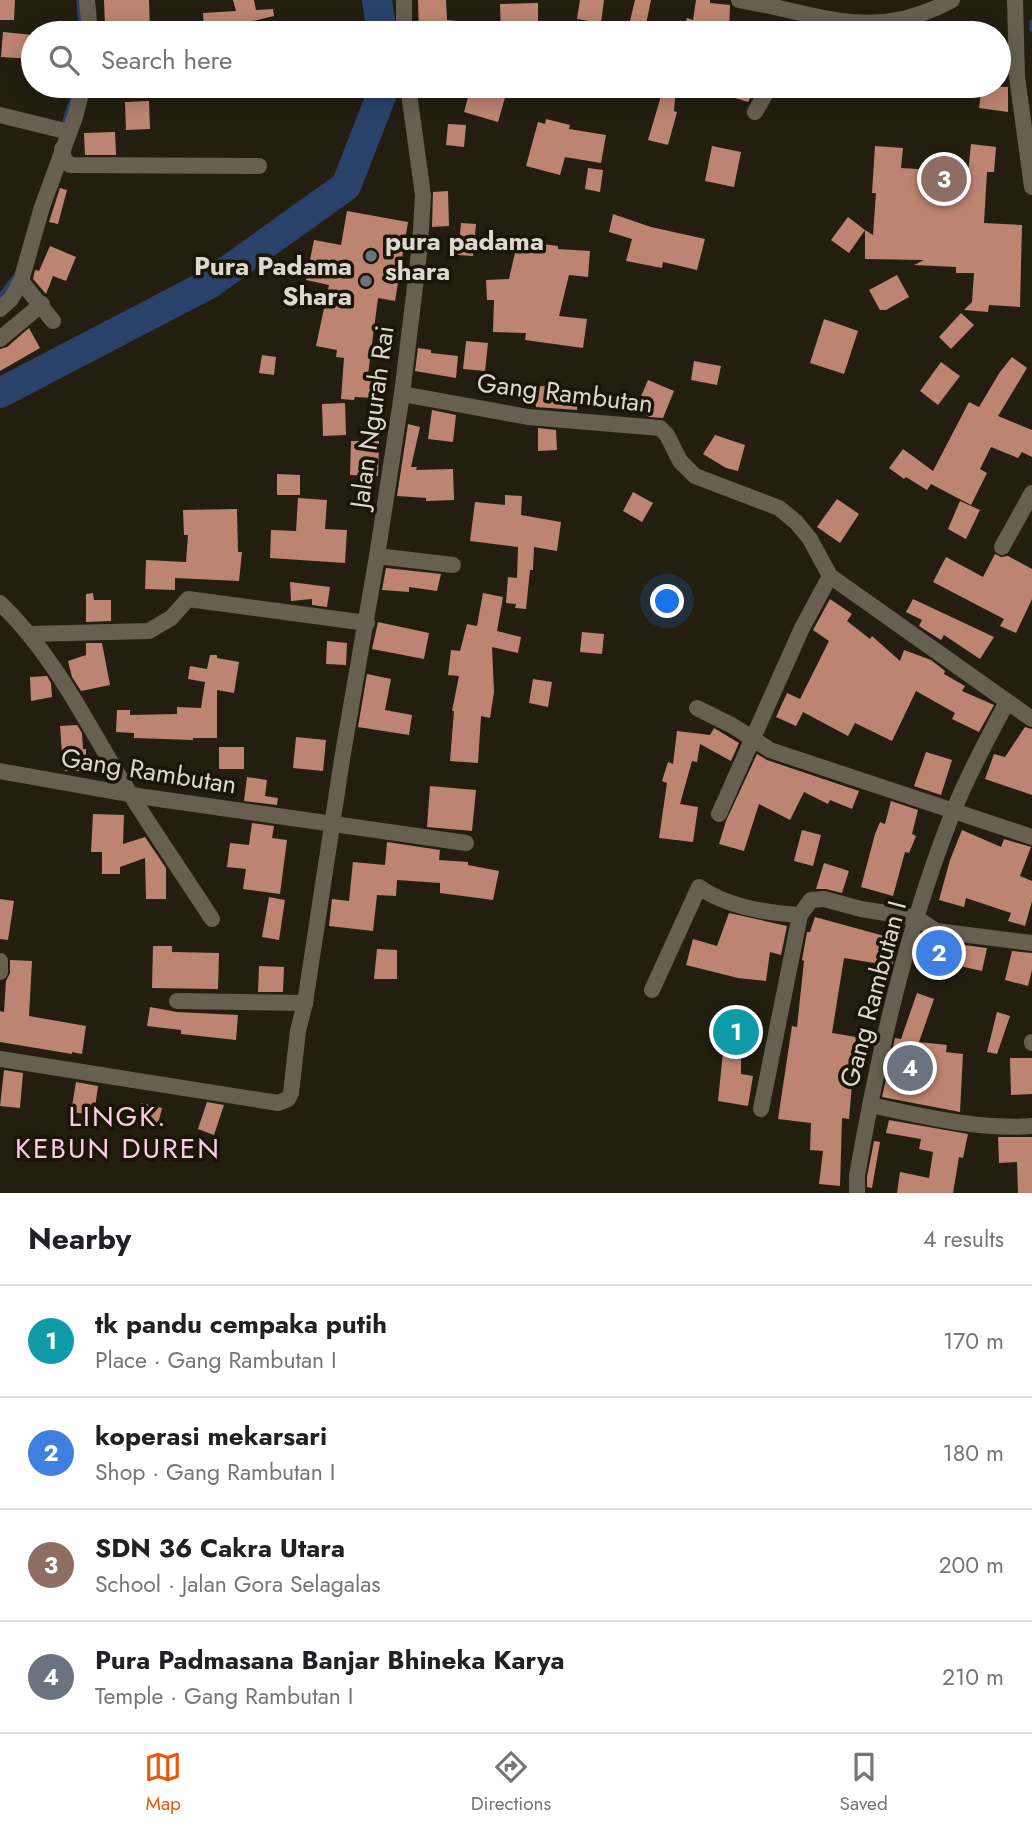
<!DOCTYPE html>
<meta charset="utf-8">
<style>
body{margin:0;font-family:Jost,sans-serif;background:#f6f6f6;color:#202124}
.you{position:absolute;left:668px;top:602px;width:24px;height:24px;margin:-18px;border:5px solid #fff;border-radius:50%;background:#1a73e8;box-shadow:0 0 0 10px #1a73e833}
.badge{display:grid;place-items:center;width:46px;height:46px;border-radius:50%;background:#ea580c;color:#fff;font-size:23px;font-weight:700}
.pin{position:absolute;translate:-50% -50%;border:4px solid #fff;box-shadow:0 2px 7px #0006}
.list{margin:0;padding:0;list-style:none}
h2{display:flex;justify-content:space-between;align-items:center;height:91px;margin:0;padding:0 28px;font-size:30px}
h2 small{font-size:23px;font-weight:400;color:#757577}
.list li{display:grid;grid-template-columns:46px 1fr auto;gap:21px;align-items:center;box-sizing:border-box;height:112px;padding:0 28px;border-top:2px solid #e0e0e0}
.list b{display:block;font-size:26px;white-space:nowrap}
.list p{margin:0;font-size:23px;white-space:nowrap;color:#757577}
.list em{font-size:23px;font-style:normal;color:#757577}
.icon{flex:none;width:38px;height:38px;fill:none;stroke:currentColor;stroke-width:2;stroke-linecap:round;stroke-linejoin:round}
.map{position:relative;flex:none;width:1032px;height:1193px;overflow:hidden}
.search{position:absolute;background:#fff;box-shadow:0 4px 18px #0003;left:21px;right:21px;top:21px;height:77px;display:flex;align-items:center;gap:18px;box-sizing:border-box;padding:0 24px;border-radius:38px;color:#757577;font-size:26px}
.sheet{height:539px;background:#fff}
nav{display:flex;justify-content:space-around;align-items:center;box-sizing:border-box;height:98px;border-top:2px solid #e0e0e0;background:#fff;font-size:19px;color:#757577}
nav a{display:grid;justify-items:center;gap:4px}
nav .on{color:#ea580c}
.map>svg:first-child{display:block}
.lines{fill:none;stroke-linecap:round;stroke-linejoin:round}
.stream{stroke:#2a426b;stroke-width:5}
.river{stroke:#2a426b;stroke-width:30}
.building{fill:#bd8471}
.minor{stroke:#675f50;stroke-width:16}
.worship-dot{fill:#6b7280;stroke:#1b1508;stroke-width:2.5}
.labels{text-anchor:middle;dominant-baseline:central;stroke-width:7;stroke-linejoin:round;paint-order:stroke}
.poi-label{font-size:26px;font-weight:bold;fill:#ddd9d0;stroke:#1b1508;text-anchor:start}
.street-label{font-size:26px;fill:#ddd9d0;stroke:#1b1508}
.neighbourhood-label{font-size:28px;letter-spacing:2px;fill:#facde6;stroke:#1b1508}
</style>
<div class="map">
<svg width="1032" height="1193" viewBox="0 0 1032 1193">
<rect width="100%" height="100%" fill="#241e11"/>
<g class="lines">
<g class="stream">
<path d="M79 0 81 33"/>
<path d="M1032 22V29"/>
<path d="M62 130 72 99"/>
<path d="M0 296 14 278"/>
</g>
<g class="river">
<path d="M377 0 382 33"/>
<path d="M0 393 209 284 346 186 385 86"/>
</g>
</g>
<g class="building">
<path d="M0 0H15L14 20H0Z"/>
<path d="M104 0H149L150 33H129V27H105Z"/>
<path d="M233 0H254L256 10 273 9 274 16 228 27 229 33H204L203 13 236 11Z"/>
<path d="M418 0H446L447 20 488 24V33H419Z"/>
<path d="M580 0H604L601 23 577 19Z"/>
<path d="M635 0H651L645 29 629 25Z"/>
<path d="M696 0H710V3L730 5 729 30H727L726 33H683L687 18 693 20Z"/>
<path d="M538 3V33H501L500 4Z"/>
<path d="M3 32 33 35V59L1 57Z"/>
<path d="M471 86 506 94 498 122 464 112Z"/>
<path d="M664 86H676L674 111 677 112 668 145 648 140Z"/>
<path d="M705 86H757L748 102 705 89Z"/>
<path d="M982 86 1008 87V112L979 108Z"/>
<path d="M149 101 150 129 126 130 125 102Z"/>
<path d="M546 119 570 125 569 129 606 135 601 163 565 157 560 175 526 166 538 122 545 124Z"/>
<path d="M448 124 466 125 464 147 446 145Z"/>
<path d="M115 132 116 155H85L84 133Z"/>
<path d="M971 144 996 147 994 172H987L984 223 1022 225 1020 307 989 305 988 312 964 310 972 302 974 273H956V267L914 265 924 260 865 259V230L873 235 876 193H872L875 146 903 148 901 168 968 172Z"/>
<path d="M712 146 741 152 734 187 705 181Z"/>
<path d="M588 168 603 170 600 192 585 189Z"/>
<path d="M60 188 67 190 58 224 49 222Z"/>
<path d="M448 191 449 226 432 227 433 192Z"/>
<path d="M347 211 408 222 395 301 378 298 368 374H375L373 398 355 397 354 400 341 399 344 358 336 357 337 350 316 346 329 285 306 280 314 240 341 245Z"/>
<path d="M613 214 651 227 705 239 697 270 663 262 662 268 626 261 632 239 609 232Z"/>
<path d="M848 217 865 230 849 253 831 240Z"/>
<path d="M461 223 476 224 473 256 458 255Z"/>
<path d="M519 235 536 239 535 243 558 246V249L590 251 588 277 569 275 559 316 587 319 583 348 525 340 526 333 493 332 494 300H487L486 280 509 279Z"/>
<path d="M50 246 76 257 66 281 53 276 46 294 33 279 35 270 39 271Z"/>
<path d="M897 275 909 297 886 310H880L869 290Z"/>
<path d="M961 313 974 325 951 349 939 337Z"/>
<path d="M824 319 858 331 844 374 810 363Z"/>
<path d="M29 328 40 348 0 371V349L7 347Z"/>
<path d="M466 341 488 343 485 371 463 369Z"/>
<path d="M418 348 431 350V353L458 356 456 378 415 371Z"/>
<path d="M262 355 276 357 274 375 259 373Z"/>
<path d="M1012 357 1027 368 998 416 1032 430V457L1022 452 1018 458 991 447 980 469 987 473 971 505 931 484 927 490 906 477 904 479 889 468 903 449 933 471 969 402 979 407 1000 372Z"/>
<path d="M694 361 721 366 717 385 691 380Z"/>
<path d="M941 362 960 376 938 405 920 391Z"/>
<path d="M648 380 674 391 663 418 650 417 635 410Z"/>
<path d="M552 385 554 395 577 394V410L536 407 534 387Z"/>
<path d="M345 403 346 435 323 436 322 404Z"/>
<path d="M432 410 456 415 453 442 428 439Z"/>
<path d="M408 424 420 427 411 467H417L416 470 453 469 454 500 426 501V498L397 496Z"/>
<path d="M538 428 556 430 557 450 538 451Z"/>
<path d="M715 435 745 445 738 471 726 468 703 454Z"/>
<path d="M351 441H379L378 476 350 475Z"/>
<path d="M277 474 300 475V495H277Z"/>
<path d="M633 492 653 503 642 522 623 511Z"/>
<path d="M505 495 522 496 521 515 561 522 557 551 534 547 533 570H530L526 609 515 608 516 604 506 603 508 577 517 578 518 547 470 541 475 502 505 505Z"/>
<path d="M298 498 327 500 325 529 347 530 345 563 270 558 271 530 296 531Z"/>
<path d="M837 499 859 514 840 543 817 527Z"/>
<path d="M960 501 980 510 966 539 948 529Z"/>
<path d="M237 509 238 552H242L239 581 175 578V590L145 589 146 560 186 562 188 535H184L183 510Z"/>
<path d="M995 554 1001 557 1008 556 1032 569V599L1016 633 1000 626 1004 619 933 582 946 557 983 577Z"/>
<path d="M386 568 441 574 437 591 409 587V592L382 590Z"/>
<path d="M290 582 330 587 327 607 312 605V599L291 601Z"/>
<path d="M93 593 94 600H111V621L86 622V594Z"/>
<path d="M483 593 503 597 497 631 521 637 518 653 492 647 494 692 490 718 481 716 478 763 450 761 454 711H452L459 676 448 675 451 650 460 651 467 624 477 626Z"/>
<path d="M830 599 852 614 847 621 870 639 872 636 900 661 904 650 931 660 945 671 944 674 965 686 962 691 994 705 979 732 952 719 955 713 916 691 892 741 855 723 848 736 803 712 796 726 776 717 787 693 800 699 829 641 813 630Z"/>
<path d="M913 599 994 637 980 659 944 635 941 640 919 626 922 620 906 612Z"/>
<path d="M378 622 429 633 424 659 372 649Z"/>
<path d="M582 632 604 634 602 654 580 652Z"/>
<path d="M327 641 347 643 346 665 326 664Z"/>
<path d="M86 643H102L110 685 81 691 72 677 68 661 86 655Z"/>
<path d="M210 655H217V658L239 662 234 693 217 690V738H193V740L134 738V733L116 732 117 710H130V715L177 714V707L201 708 205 682 188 679 190 666 207 669Z"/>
<path d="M367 674 391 679 385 710 412 715 409 735 358 727Z"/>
<path d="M47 676 51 683 52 697 31 701 30 677Z"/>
<path d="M533 679 552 682 548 707 529 703Z"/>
<path d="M77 725 82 733 83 749H86V771H65V752L62 753 60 726Z"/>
<path d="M1025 727 1032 729V795L985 779 994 754 1005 757Z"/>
<path d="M714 728 739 743 731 761 700 744 697 762 692 761 680 804 698 807 693 842 659 838 667 783 662 781 668 762 673 764 677 731 710 735Z"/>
<path d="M296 737 326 740 323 771 293 768Z"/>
<rect x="219" y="747" width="25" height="22"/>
<path d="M926 752 952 760 941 795 914 786Z"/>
<path d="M757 754 767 760 859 791 852 809 830 800 828 804 804 792 790 820 759 804 744 851 719 844 726 821Z"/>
<path d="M247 777 267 780 265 796 278 798 277 805 244 801Z"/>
<path d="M430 786 476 790 472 831 427 827Z"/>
<path d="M891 801 918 810 912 834 916 836 909 853 905 852 893 896 861 887 875 834 880 822 885 824Z"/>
<path d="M93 814 124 815 123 844 145 837 166 868V899H146L145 858 120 867V874H102V852H91Z"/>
<path d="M252 823 274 826 272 838 287 840 280 894 243 889 246 869 227 867 230 843 249 845Z"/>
<path d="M802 830 821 835 813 866 794 861Z"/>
<path d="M962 830 1001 847 1004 839 1031 847 1020 876 1032 881V901L1025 926 1008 921 1011 913 966 898 964 907 939 900 950 860Z"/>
<path d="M387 842 440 850 439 860 468 862V865L499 871 493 900 440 893V883L397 880 396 896 377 895 373 931 329 926 332 899 349 901 353 862 385 865Z"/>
<path d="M824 863 849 871 842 893 826 889H816Z"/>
<path d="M269 897 285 900 279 940 262 937Z"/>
<path d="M0 899 14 901 8 940 0 939Z"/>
<path d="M729 913 787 926 781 955 770 952 766 981 738 978 686 965 693 939 717 946Z"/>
<path d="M815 917 899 940 892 966 844 958 832 1033 856 1037 849 1119 842 1118 840 1186 819 1184 823 1151 810 1150 811 1123 778 1119 792 1026 797 1027 804 961 802 960 807 932H810Z"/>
<path d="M933 941 987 948 982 971 946 963 944 972 926 967Z"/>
<path d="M153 946H172V952L219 953 218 989 152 988Z"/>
<path d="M377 949 397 950V979H374Z"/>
<path d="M1012 951 1032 953V970L1028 986 1005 980Z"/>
<path d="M10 960 32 961 29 1016 86 1026 82 1054 72 1052V1054L0 1042V1011L4 1012 6 981 10 973Z"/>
<path d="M259 966 284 967 283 992H258Z"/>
<path d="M917 993 934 999 919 1042 947 1045 946 1052 963 1054 960 1112 882 1097 895 1038 901 1039Z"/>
<path d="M150 1007 177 1012 238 1015 236 1040 181 1034V1030L147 1026Z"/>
<path d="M997 1012 1010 1016 997 1054 987 1052Z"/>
<path d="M723 1052H741V1074L753 1076 748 1106 718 1101Z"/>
<path d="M1010 1058H1032V1094L1011 1095Z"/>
<path d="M4 1070 23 1073 20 1108 0 1106Z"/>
<path d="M76 1082 98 1086 94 1115 71 1112Z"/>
<path d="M207 1102 224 1105 214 1135 198 1129Z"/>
<path d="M141 1103 162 1108 157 1128 136 1123Z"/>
<path d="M889 1120 968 1134 963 1158 959 1157 953 1193H897L900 1172 929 1178 933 1152 919 1149 921 1139 886 1133Z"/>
<path d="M998 1137H1032V1193H1018L1017 1162 999 1163Z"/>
<path d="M874 1141 880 1142 872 1188 867 1187V1177Z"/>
</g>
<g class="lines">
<g class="minor">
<path d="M87 0 90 33"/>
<path d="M404 0V33"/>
<path d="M739 0C819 13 872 44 952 0"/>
<path d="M1015 0 1017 77 1032 187"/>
<path d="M755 112 770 86"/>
<path d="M0 115 69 132"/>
<path d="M62 149 64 159 70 165 259 166"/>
<path d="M21 281 53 321"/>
<path d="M0 309 11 299 21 281 42 207 75 117 83 86"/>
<path d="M0 339 42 304"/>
<path d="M402 394 528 417 660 428 667 435 680 461 695 476 779 508 796 522 810 539 830 576 1032 719"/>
<path d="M1002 547 1032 493"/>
<path d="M377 556 453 565"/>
<path d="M0 603C49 650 79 708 113 766 144 818 179 868 212 919"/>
<path d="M30 634 149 631 171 618 188 599 367 623"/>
<path d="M697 708 733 726 770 750 1032 837"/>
<path d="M0 771 145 797 466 843"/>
<path d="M719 814 802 628 830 576"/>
<path d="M0 961V972"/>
<path d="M652 990 699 887C727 907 766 913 800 915L811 900 824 899 861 909 917 918 936 931 1032 943"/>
<path d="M177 1001 305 1003"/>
<path d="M1032 1043V1042"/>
<path d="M0 1059 278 1103 288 1099 291 1093 298 1031 305 1003 343 753 377 556 402 394 420 245 423 195 408 86"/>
<path d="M870 1105C923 1116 977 1130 1032 1126"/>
<path d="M761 1109 800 915"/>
<path d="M857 1193V1176C878 1053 907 928 953 812 968 774 988 738 1007 702"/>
</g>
</g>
<g class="worship-dot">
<circle cx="371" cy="256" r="7"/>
<circle cx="366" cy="281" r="7"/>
</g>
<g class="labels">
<g class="poi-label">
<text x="385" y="241">pura padama<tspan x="385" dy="30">shara</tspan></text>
<text x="352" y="266" text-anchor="end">Pura Padama<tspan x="352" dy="30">Shara</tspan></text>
</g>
<g class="street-label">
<text transform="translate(565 393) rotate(7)">Gang Rambutan</text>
<text transform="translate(372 417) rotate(-82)">Jalan Ngurah Rai</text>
<text transform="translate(149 771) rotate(9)">Gang Rambutan</text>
<text transform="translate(873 994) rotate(-75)">Gang Rambutan I</text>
</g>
<g class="neighbourhood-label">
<text x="118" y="1116">LINGK.<tspan x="118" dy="32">KEBUN DUREN</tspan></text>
</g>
</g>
</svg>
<div class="you"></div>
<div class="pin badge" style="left:736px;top:1032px;background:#0f9aa8">1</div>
<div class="pin badge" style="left:939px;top:953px;background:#3f7fe0">2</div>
<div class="pin badge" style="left:944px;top:179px;background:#8d6e63">3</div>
<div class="pin badge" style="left:910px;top:1068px;background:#6b7280">4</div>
<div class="search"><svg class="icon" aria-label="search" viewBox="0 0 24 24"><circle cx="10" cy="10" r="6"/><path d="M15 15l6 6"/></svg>Search here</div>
</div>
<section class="sheet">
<h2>Nearby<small>4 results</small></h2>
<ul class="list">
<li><span class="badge" style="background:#0f9aa8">1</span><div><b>tk pandu cempaka putih</b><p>Place · Gang Rambutan I</p></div><em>170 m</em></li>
<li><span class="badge" style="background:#3f7fe0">2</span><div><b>koperasi mekarsari</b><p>Shop · Gang Rambutan I</p></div><em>180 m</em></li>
<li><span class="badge" style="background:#8d6e63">3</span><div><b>SDN 36 Cakra Utara</b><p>School · Jalan Gora Selagalas</p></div><em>200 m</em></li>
<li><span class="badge" style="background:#6b7280">4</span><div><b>Pura Padmasana Banjar Bhineka Karya</b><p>Temple · Gang Rambutan I</p></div><em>210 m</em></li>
</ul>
</section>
<nav>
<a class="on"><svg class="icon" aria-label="map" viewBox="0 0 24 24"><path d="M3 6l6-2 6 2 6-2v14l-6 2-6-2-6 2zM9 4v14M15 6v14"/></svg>Map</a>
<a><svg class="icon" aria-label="directions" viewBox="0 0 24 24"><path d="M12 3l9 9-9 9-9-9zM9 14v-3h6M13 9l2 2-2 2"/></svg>Directions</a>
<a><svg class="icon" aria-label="saved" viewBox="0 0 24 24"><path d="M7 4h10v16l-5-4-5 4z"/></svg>Saved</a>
</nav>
